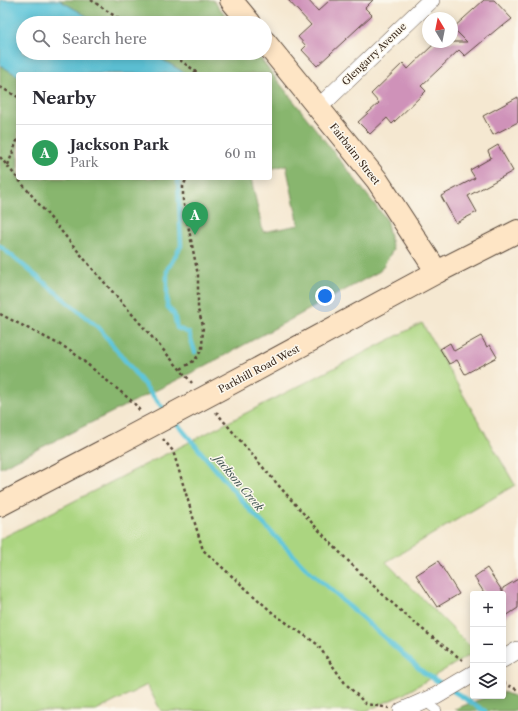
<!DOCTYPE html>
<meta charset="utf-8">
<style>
body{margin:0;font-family:"Libre Caslon Text",serif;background:#f2f2f3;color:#2b2b33}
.controls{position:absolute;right:12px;bottom:12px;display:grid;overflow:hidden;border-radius:4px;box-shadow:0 2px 10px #0003}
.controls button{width:36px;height:36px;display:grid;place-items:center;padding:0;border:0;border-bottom:1px solid #e1e1e2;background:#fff;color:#2b2b33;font:20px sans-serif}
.compass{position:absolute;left:422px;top:12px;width:36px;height:36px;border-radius:50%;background:#fff;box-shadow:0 2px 10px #0003;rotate:350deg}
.you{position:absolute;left:325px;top:296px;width:14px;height:14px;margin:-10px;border:3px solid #fff;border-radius:50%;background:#1a73e8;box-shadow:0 0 0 6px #1a73e833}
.badge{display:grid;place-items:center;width:26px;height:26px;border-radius:50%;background:#1f6fb2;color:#fff;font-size:13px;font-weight:700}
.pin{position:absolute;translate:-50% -33px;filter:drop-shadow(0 1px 2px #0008)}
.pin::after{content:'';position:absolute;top:21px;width:14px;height:12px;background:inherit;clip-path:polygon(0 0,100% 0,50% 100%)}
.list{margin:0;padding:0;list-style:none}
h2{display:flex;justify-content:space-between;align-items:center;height:52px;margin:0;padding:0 16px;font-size:17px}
h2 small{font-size:13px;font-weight:400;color:#7c7c81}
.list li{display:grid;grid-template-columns:26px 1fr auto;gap:12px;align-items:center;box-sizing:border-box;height:56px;padding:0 16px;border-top:1px solid #e1e1e2}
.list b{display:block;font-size:15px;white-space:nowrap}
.list p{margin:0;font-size:13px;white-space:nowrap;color:#7c7c81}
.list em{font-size:13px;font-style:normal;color:#7c7c81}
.icon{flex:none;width:22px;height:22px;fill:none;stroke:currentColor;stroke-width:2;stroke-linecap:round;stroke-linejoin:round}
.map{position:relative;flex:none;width:518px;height:711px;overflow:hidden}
.search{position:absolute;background:#fff;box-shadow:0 2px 10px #0003;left:16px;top:16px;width:256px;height:44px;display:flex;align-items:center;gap:10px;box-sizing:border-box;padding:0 14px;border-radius:22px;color:#7c7c81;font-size:15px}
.panel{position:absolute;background:#fff;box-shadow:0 2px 10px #0003;left:16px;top:72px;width:256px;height:108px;border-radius:4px}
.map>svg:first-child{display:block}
.green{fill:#abd580;stroke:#73804f}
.forest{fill:#88b66e;stroke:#627046}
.water{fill:#5ec6da;stroke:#4c787c}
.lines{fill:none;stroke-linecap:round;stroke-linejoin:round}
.stream{stroke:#5ec6da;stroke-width:4.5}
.building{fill:#cf92b9}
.service-casing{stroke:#574639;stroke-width:10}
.minor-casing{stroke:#574639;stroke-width:18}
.secondary-casing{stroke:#574639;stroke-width:24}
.path{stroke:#574639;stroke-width:2.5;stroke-dasharray:3 3;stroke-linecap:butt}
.service{stroke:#fff;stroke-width:9}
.minor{stroke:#fff;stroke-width:17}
.secondary{stroke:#fee5c5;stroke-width:22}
.secondary-bridge-casing{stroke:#574639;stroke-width:24;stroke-linecap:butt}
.secondary-bridge{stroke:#fee5c5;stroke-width:22}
.labels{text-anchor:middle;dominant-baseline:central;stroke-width:3;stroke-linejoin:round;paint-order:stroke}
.street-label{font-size:10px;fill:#3b2a1e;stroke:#fbf7ec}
.water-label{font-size:11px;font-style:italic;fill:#465956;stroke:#fbf7ec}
</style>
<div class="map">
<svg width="518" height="711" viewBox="0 0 518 711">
<rect width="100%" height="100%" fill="#fbf7ec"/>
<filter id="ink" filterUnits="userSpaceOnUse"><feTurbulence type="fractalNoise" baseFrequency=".025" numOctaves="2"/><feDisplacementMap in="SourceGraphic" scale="8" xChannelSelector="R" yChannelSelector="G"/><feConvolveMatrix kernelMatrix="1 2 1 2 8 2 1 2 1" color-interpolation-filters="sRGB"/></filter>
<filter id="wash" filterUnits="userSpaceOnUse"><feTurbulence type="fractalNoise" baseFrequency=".012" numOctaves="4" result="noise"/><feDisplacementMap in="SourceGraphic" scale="16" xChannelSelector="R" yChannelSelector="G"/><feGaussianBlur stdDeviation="0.9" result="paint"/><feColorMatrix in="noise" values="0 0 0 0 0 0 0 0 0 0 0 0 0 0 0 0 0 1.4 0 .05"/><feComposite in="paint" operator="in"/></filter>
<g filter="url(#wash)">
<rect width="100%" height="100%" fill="#f5e8d1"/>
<path class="green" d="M422 323 515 485 386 562 473 649V653L402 695 366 711H161L147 685 96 711H0V539Z"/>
<g class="forest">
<path d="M59 0H213L232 23H99Z"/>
<path d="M151 53H256L386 219 393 250 380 271 205 366 0 468V65L18 76V178H251L263 232 299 225 286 165 270 169V74H187Z"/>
<path d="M503 692 518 698V711H459L455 709 489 696H503Z"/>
</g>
<path class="water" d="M0 0H59L99 23H23V53H151L187 74H18V76L0 65Z"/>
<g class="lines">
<g class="stream">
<path d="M178 178 181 246 167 270V306L174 314 177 328 189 333 195 352"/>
<path d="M0 246 99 328 166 412"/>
<path d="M174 420 249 509 305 567 423 672 445 686"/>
<path d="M453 691 485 711"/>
</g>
</g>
<g id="blocks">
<g class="building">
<path d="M288 0H308L318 11 330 0H373L365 8 372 15 317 66 302 50 306 46 298 37 311 25Z"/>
<path d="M484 0H494L512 19 503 26 502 25 465 56 459 50 421 86 426 91 392 124 387 118 370 134 358 122 379 103 371 94 403 63 408 69 436 42H467L453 28Z"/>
<path d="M518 97V122L493 135 483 116Z"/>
<path d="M498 145 513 171 468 196 477 212 456 223 441 196 475 178 470 170 491 158 488 151Z"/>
<path d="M481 336 487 347 490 345 497 357 465 374 457 360 449 364 440 349 450 343 454 351Z"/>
<path d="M438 561 459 594 437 607 416 575Z"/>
<path d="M487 568 503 592V588L518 579V608L503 618V594H485L474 577Z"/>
</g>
</g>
</g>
<g filter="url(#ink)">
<use href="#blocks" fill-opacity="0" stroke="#574639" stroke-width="1"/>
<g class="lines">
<g class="service-casing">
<path id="service" d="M425 701 437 711"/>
</g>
<g class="minor-casing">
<g id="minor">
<path d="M318 108 431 0"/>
<path d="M503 659 518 650"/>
<path d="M402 711 436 696 473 674"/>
</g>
</g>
<g class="secondary-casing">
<g id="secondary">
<path d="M231 0 250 23"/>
<path d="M265 42 377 180 437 272"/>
<path d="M254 371 437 272 518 231"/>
<path d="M0 505 113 446"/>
</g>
</g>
<g class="path">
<path d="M91 0 125 23"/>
<path d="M170 53 194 70 197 74"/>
<path d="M0 87 18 97"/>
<path d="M0 157 91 267 192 383"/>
<path d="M8 165 18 138"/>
<path d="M0 314 70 350 133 402 141 412"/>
<path d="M181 369 195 360 202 349 203 325 198 310V275L183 200V186L187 178"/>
<path d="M216 412C292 502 367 592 464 661"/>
<path d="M163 439 173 451 203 550 274 614 317 644 345 683 366 704 389 708"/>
<path d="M503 683 518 690"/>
</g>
<use href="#service" class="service"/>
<use href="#minor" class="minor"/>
<use href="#secondary" class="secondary"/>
<g class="secondary-bridge-casing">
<path id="secondary-bridge" d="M113 446 254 371"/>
</g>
<use href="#secondary-bridge" class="secondary-bridge"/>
</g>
</g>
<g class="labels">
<g class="street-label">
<text transform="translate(374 54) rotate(-44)">Glengarry Avenue</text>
<text transform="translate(355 154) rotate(52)">Fairbairn Street</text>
<text transform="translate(259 369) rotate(-28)">Parkhill Road West</text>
</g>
<g class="water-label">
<text transform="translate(239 483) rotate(50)">Jackson Creek</text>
</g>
</g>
</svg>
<div class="controls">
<button>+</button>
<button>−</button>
<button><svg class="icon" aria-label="layers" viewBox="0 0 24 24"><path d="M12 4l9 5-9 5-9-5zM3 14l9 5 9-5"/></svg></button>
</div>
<svg class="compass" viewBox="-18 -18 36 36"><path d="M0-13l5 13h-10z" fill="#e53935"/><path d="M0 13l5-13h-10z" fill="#7c7c81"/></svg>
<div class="you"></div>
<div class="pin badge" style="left:195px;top:235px;background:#2e9e5b">A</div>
<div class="search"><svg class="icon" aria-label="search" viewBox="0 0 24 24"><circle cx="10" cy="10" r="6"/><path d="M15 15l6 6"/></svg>Search here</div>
<section class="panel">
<h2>Nearby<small></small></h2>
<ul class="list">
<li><span class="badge" style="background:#2e9e5b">A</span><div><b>Jackson Park</b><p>Park</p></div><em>60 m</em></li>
</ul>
</section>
</div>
